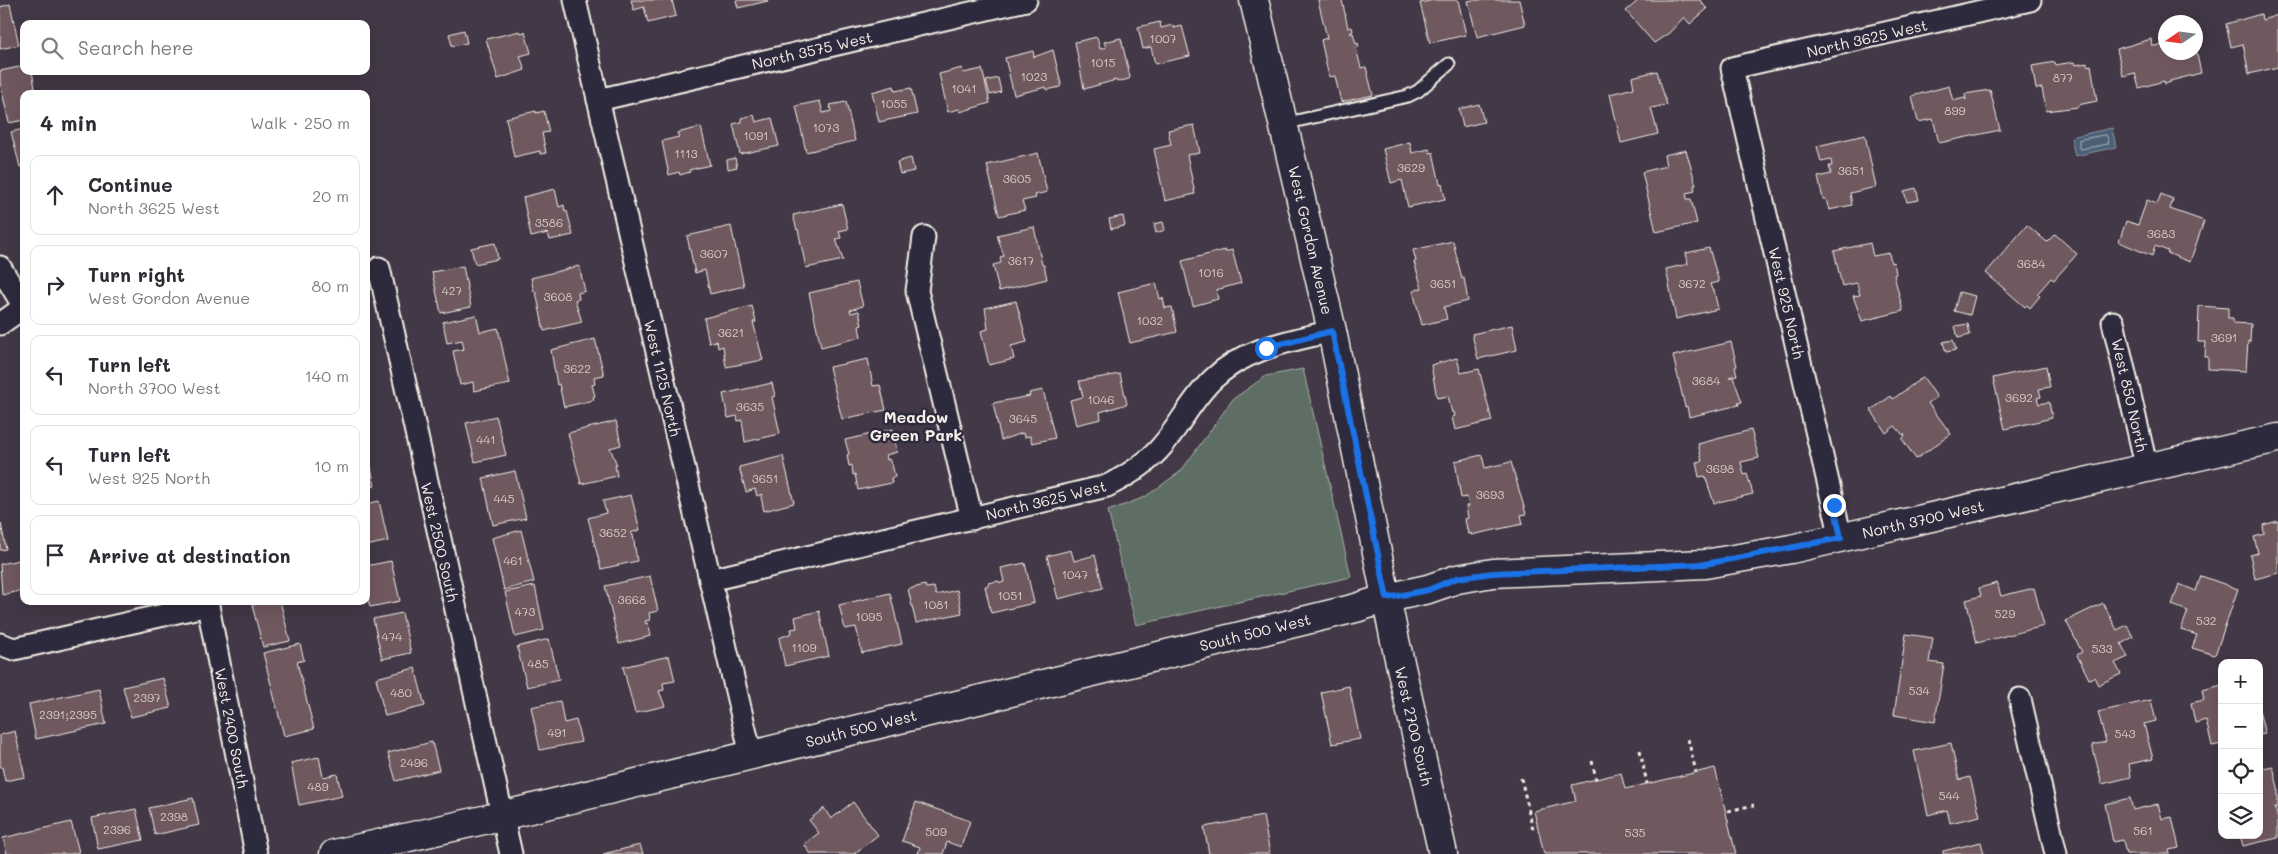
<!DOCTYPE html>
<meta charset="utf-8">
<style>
body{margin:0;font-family:Mali,sans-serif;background:#f7f7f7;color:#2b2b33}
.controls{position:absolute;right:15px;bottom:15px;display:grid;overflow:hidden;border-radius:10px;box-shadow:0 5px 20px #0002}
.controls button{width:45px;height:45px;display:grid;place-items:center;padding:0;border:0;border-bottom:1px solid #e1e1e2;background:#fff;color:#2b2b33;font:25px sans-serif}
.compass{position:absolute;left:2158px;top:15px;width:45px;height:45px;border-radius:50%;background:#fff;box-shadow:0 5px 20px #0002;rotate:257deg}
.stop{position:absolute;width:15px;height:15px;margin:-11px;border:4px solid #1a73e8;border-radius:50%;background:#fff}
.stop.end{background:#1a73e8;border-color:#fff;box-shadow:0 1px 5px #0008}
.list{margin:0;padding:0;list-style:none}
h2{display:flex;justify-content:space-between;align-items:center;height:65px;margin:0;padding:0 20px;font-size:21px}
h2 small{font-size:16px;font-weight:400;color:#7c7c81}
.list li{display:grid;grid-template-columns:32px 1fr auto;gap:15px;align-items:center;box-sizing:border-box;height:80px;margin:0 10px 10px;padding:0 10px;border:1px solid #e1e1e2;border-radius:10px}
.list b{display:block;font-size:19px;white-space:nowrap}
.list p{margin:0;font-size:16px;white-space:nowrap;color:#7c7c81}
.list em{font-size:16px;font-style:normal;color:#7c7c81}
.icon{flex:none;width:28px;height:28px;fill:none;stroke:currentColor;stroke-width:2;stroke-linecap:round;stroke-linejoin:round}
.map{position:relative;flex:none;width:2278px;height:854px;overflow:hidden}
.search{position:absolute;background:#fff;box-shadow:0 5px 20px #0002;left:20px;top:20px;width:350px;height:55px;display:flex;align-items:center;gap:12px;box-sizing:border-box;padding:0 18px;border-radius:10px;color:#7c7c81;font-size:19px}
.panel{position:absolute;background:#fff;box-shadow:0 5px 20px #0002;left:20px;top:90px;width:350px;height:515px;border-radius:10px}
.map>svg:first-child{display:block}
.green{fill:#5e6e65;stroke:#a9b0a6}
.water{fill:#4c6077;stroke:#8f9aa4}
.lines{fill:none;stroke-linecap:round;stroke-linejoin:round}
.shore{stroke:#b1b7bb;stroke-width:1}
.building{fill:#6f595e;stroke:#f4f1e8}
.lane-casing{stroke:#f4f1e8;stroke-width:15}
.street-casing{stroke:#f4f1e8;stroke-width:25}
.secondary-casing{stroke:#f4f1e8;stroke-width:31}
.path{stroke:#f4f1e8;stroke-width:3;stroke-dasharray:4 4;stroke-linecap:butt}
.lane{stroke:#2f2a3d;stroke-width:11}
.street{stroke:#2f2a3d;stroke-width:21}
.secondary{stroke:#2f2a3d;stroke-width:28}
.route{stroke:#1a73e8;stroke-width:6}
.labels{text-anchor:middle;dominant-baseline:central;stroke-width:5;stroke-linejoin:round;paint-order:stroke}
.number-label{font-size:12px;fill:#d3cbc6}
.street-label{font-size:15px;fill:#f4f1e8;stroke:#2f2a3d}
.neighbourhood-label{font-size:16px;font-weight:bold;fill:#f4f1e8;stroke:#2f2a3d}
</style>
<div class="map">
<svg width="2278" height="854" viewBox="0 0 2278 854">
<rect width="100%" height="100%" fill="#423847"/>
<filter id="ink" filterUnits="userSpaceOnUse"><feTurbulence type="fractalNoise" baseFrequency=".02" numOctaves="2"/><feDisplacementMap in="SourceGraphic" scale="10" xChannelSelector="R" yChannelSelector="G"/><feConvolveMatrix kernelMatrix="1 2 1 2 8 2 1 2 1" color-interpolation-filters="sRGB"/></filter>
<g filter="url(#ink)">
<path class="green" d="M1303 369 1351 577 1136 625 1108 511 1145 497 1181 471 1233 399 1266 376Z"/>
<path class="water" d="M2112 128 2116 147 2075 156 2071 137Z"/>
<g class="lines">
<path class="shore" d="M2106 135 2109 141 2108 144 2081 149 2079 148V140Z"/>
</g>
<g class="building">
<path d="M631 0H672L676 16 648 23 644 7 634 10Z"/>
<path d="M736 0H768V1L738 8Z"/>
<path d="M1318 0H1342L1348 28 1352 27 1353 31 1350 33H1353L1356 44 1358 43 1359 47 1356 48 1361 68 1366 67 1373 95 1341 102 1335 76 1329 77 1321 40 1327 38Z"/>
<path d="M1434 0H1458L1466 35 1430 43 1420 3Z"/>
<path d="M1473 0H1519L1525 25 1477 37 1468 1Z"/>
<path d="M1639 0H1700L1707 9 1690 24 1684 17 1669 33 1654 43 1626 11Z"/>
<path d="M10 4 19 45 0 49V7Z"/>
<path d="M2261 14 2262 20 2278 15V67L2249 74 2243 44 2231 47 2226 24Z"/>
<path d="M1160 22 1161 28 1173 25 1174 28 1182 26 1190 56 1155 64 1151 47 1143 49 1138 27Z"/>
<path d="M464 30 467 43 452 46 449 34Z"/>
<path d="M520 31 521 33 525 32 531 53 520 56 525 70 498 79 486 39Z"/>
<path d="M1097 37 1100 49 1106 47 1104 42 1121 38 1130 77 1129 79 1117 82 1116 80 1084 89 1075 42Z"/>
<path d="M2151 39 2152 46 2166 45V52H2196V50L2201 73 2170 81 2171 82 2165 84 2164 81 2139 88 2135 73 2123 76 2117 49Z"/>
<path d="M1053 50 1061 84 1060 87 1047 90 1046 87 1014 95 1005 58 1033 51 1034 57Z"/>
<path d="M2055 62V65L2074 62 2075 65 2087 63V66L2091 65 2097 101 2078 105V107L2046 111 2042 88 2036 89 2032 66Z"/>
<path d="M24 66V71H32L36 94H24V120L9 123 0 82V71Z"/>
<path d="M962 68 963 73 982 69 990 103 960 112 959 109 948 112 939 74Z"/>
<path d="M1657 71 1667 105 1651 108 1658 134 1621 143 1610 94 1634 88 1632 77Z"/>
<path d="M998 78 1001 92 990 95 986 81Z"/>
<path d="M894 86 895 91 911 88 917 114 879 122 872 92Z"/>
<path d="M1949 86 1953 101 1964 98 1966 100 1965 94 1990 90 2000 130 1939 143 1933 119 1918 122 1912 96Z"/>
<path d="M820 101 823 113 831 111 830 105 846 102 855 141 806 152 796 106Z"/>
<path d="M1479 104 1484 122 1463 127 1459 109Z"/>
<path d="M536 111V113L544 111 549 132 542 133 546 153 540 154V151L514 157 506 118Z"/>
<path d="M754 115 756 122 772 118 779 146 740 154 733 124 742 122 741 118Z"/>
<path d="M1194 125 1200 153 1187 155 1195 194 1165 201 1154 149 1171 145 1168 130Z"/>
<path d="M701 127 710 165 689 170 690 172 680 175 679 172 669 175 662 141 679 137 677 133Z"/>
<path d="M24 129V166L20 167 11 132Z"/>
<path d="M1865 135 1876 187 1850 193 1852 205 1829 210 1826 199H1823L1818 177 1831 174 1829 166H1832L1831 160 1821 162 1817 146Z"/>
<path d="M1410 142 1412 153 1429 149 1430 153 1433 152 1440 184 1442 183 1445 199 1408 207 1402 180 1391 183 1383 149Z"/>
<path d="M1686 150 1696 185H1694L1695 191 1686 193 1687 199H1691L1697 223 1656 232 1642 172 1666 166 1664 155Z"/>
<path d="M1038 153 1047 192 1035 195 1036 198 1022 201 1025 210 999 216 987 165Z"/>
<path d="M735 158 737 167 728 169 727 160Z"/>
<path d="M911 158 914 171 900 174 897 162Z"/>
<path d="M1916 188 1919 200 1907 202 1904 191Z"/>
<path d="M555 189 559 207 564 205 565 212 567 211 573 235 550 240 548 233 531 237 523 197Z"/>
<path d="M2161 194 2173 199 2170 209 2204 221 2190 262 2167 253 2168 251 2155 246 2152 256 2119 242 2126 221 2138 225 2147 200 2157 204Z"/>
<path d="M842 204 848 229 839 231 841 238 836 239 843 260 806 268 798 229 797 230 793 215Z"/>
<path d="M1123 216 1125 226 1111 229 1109 219Z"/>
<path d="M1163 222 1165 230 1156 233 1154 224Z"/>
<path d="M2027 225 2047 242 2055 234 2077 254 2054 280 2051 278 2037 294 2040 296 2030 308 2027 305 2025 307 1986 273Z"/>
<path d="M731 226 744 286 710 294 705 270 695 273 687 236Z"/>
<path d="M1034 227 1042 265H1044L1047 279 999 291 993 265 1001 263 1000 257 1004 256 997 235Z"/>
<path d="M1453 241 1462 279 1464 278 1468 301 1444 307 1447 319 1422 325 1413 291 1422 288 1414 262 1416 261 1413 250Z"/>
<path d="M495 243 498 259 475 264 471 248Z"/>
<path d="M1870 243 1873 256 1889 253 1891 263 1894 262 1896 274 1894 275 1903 311 1862 321 1853 296 1860 295 1857 283 1842 286 1834 251Z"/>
<path d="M1709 248 1719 282 1710 284 1712 290H1714L1718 309 1676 319 1666 269 1688 264 1686 253Z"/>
<path d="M1225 250V252L1232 250 1241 283 1216 290 1218 299 1193 306 1182 261Z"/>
<path d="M463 266 471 307 441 313 432 272Z"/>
<path d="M579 266 585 291 578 293 579 299 575 300 582 322 544 331 536 292H534L531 278Z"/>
<path d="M857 282 863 306 850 310 851 313 859 311 862 325 859 326 861 337 821 347 809 293Z"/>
<path d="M1156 283 1160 299 1163 298 1165 308 1172 307 1177 332 1130 343 1118 292Z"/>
<path d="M1959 292 1975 296 1970 315 1954 311Z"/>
<path d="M1016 301 1027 342 1011 346 1014 359 989 365 981 331 988 329 985 308Z"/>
<path d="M752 306 756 322H753L763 360 726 367 723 346 718 348 717 341 709 343 704 318Z"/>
<path d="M2199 306 2228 308V318H2233V323L2251 324 2250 342 2248 341 2246 371 2208 369V357H2205L2206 342H2198Z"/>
<path d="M476 315 480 332 498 328 510 384 474 391 473 382 460 385 453 351 464 349 462 340 447 343 443 322Z"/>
<path d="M1968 324 1970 335 1958 338 1955 326Z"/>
<path d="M1512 325 1517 350 1478 359 1472 334Z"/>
<path d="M595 339 604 375 594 377 595 384 592 385 595 396 593 397 594 400 564 407 559 384 557 385 551 350Z"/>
<path d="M1953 340 1956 350 1946 352 1943 342Z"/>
<path d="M1731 342 1737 366 1735 367 1737 375 1729 377H1733L1742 402 1738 403 1739 405 1689 417 1687 406 1685 407 1673 356Z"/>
<path d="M1457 358 1461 373 1479 369 1492 421 1455 430 1452 417 1455 416 1454 412 1452 413 1448 396 1437 398 1431 365Z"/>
<path d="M868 359 873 386 880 385 886 410 842 419 829 367Z"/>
<path d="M2046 366 2050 387 2039 389 2041 397 2037 398 2039 404 2049 402 2052 418 2005 429 1993 378Z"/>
<path d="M1120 374 1127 404 1100 412 1101 419 1076 425 1070 400 1083 397 1079 381Z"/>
<path d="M1923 377 1937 397 1928 403 1951 434 1916 459 1902 439 1905 436 1904 434 1903 435 1895 426 1886 433 1871 410 1891 396 1893 399Z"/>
<path d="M772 383 775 396 772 397 780 434 745 442 742 420 738 421 737 416 728 418 723 394Z"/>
<path d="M1043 390 1055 438 1032 443 1030 436 1024 437 1023 433 1001 440 993 403 1030 396 1029 393Z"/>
<path d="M496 416 506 455 475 462 466 423Z"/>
<path d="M616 421 621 445 610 448 617 465H615L617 476 581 484 568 433Z"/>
<path d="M893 429 897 452 886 455 887 460 889 459 891 464H892L895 477 891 478 892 483 858 490 855 474 853 475 852 465 849 466 847 455 849 454 845 440Z"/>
<path d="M1751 430 1759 458 1741 462 1744 475 1747 474 1753 494 1714 503 1705 476 1699 477 1696 462 1702 461 1698 444Z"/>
<path d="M366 445 375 486 366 488Z"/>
<path d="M1482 455 1485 468 1511 462 1526 514 1521 515 1523 524 1471 535V533L1468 534 1465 519 1468 518 1466 506H1469L1467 497 1461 498 1455 461Z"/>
<path d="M783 456 794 503 764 511 761 497 762 494 757 496 755 489 746 492 739 467Z"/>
<path d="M515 471 526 518 493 525 483 478Z"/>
<path d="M631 495 640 530 630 533 633 535 637 561 601 569 588 518 606 513 603 501Z"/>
<path d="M379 501 388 541 366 546V504Z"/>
<path d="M2278 521V573L2255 579 2250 555 2258 553 2254 537 2264 534 2263 525Z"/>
<path d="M1 523 6 549 0 550V524Z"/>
<path d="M521 530 534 582 504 590 492 538Z"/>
<path d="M1071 550 1074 561 1095 555 1103 588 1058 599 1047 556Z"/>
<path d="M24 559V590L2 595 0 564Z"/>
<path d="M391 561 400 601 370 607 366 591V566Z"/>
<path d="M1025 563 1034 603 991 613 985 586H988V583L999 581 1000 583 1004 582 1001 568Z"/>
<path d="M650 576 658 611 649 613 650 620 645 621 646 624 648 623 651 636 619 644 605 586Z"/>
<path d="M2201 576 2238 589 2215 655 2192 648 2197 635 2181 630 2188 611 2172 605 2179 584 2196 591Z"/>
<path d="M1997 583 2001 596 2034 588 2044 626 1977 643 1966 600 1981 596 1979 588Z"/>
<path d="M925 585 926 588 934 587 936 595 957 590 962 613 916 623 908 589Z"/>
<path d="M535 586 544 630 515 637 505 592Z"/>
<path d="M890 593 902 644 862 653 856 627 845 629 839 605Z"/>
<path d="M269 601H280L290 641 263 647 252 605Z"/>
<path d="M2103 603 2117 630 2127 625 2133 637 2121 644 2128 657 2115 663 2121 674 2098 685 2094 677 2089 679 2077 655 2082 652 2066 621Z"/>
<path d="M819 611 829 656 785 666 779 638 792 633 791 629 797 628 795 617Z"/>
<path d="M402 613 411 653 382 659 373 619Z"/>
<path d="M1906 634 1933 638 1929 662 1944 664 1935 722 1894 715Z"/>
<path d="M549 639 559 680 527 687 517 647Z"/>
<path d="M300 644 304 660 297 662 314 729 284 736 263 653Z"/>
<path d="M669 656 675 681 663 683 664 690 659 691 665 706 635 713 623 667Z"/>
<path d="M415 668 425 706 385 716 376 678Z"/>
<path d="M163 678 171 708 131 717 123 687Z"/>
<path d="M2222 685V744L2212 746 2206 720 2195 723 2191 703 2204 700 2202 690Z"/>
<path d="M1349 686 1360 739 1332 744 1321 692Z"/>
<path d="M99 689 106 724 36 739 29 704Z"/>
<path d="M2151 700 2156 721 2144 724 2153 759 2129 764 2131 777 2102 784 2092 745 2106 742 2098 712Z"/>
<path d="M560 701 564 723 576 720 581 742 540 750 531 707Z"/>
<path d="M2259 711 2265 734 2259 735Z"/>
<path d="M15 731 25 777 5 781 2 767H0V735Z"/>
<path d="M432 742 439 770 396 781 388 753Z"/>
<path d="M1951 743 1959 780 1970 777 1980 816 1950 823 1947 810 1928 815 1914 751Z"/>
<path d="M319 757 323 777 337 774 342 796 299 805 291 763Z"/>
<path d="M2273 766 2278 788V807H2275L2278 820V838L2243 846 2240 835H2259V769Z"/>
<path d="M1715 768 1736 854H1544L1534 811 1576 801 1572 785 1621 773 1625 789Z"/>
<path d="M193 798 199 825 155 835 149 808Z"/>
<path d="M2130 798 2133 810 2158 804 2162 819 2172 817 2179 848 2169 850 2170 854H2126L2123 840 2113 842 2105 804Z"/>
<path d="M853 802 878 835 855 853 856 854H811L804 844 819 833 809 820 824 808 831 819Z"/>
<path d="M916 802 970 821 961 847 947 842 943 854H918L920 847 902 841Z"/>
<path d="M136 809 143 840 98 849 92 818Z"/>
<path d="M1263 816 1270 854H1209L1204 827Z"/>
<path d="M71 822 79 852 71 854H7L3 838Z"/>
<path d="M1981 842 1984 854H1943V851Z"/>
<path d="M640 845 643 854H603Z"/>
</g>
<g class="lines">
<g class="lane-casing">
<path id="lane" d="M1283 124 1408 96 1418 91 1449 64"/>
</g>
<g class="street-casing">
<g id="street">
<path d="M575 0 751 755"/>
<path d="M598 100 1026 0"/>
<path d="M924 237 917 291 972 519"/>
<path d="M0 267 24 307"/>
<path d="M379 268 511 854"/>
<path d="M2113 322 2147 469"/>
<path d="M0 324 24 307"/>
<path d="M1841 538 1732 68 2030 0"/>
<path d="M710 580 1107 486C1127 476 1147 464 1162 446 1180 425 1192 399 1213 379 1245 348 1291 341 1332 331"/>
<path d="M207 601 256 854"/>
<path d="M0 644 14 649 208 605"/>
<path d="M2020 699 2056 854"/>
</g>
</g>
<g class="secondary-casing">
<g id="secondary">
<path d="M1254 0 1332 331 1394 636 1443 854"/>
<path d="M334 854 501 816 1356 608 1387 598 1428 589 1457 579 1493 573 1705 564 1791 549 2278 438"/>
</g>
</g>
<g class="path">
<path d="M1688 739 1696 772"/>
<path d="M1640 750 1647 784"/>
<path d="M1592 761 1596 779"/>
<path d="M1521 778 1533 829"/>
<path d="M1728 811 1754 805"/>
</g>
<use href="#lane" class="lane"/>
<use href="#street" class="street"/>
<use href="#secondary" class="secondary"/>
</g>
</g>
<g class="lines" filter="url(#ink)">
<path class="route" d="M1266 348 1332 331 1387 598 1428 590 1457 578 1493 573 1705 564 1841 538 1834 505"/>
</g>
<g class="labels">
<g class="number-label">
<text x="1163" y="38">1007</text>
<text x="1103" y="62">1015</text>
<text x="1034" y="76">1023</text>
<text x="2063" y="77">877</text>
<text x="964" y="88">1041</text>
<text x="894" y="103">1055</text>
<text x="1955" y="110">899</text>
<text x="826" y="127">1073</text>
<text x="756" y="135">1091</text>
<text x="686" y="153">1113</text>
<text x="1411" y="167">3629</text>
<text x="1851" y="170">3651</text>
<text x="1017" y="178">3605</text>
<text x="549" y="222">3586</text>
<text x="2161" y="233">3683</text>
<text x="714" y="253">3607</text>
<text x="1021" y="260">3617</text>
<text x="2031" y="263">3684</text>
<text x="1211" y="272">1016</text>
<text x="1443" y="283">3651</text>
<text x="1692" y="283">3672</text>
<text x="452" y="290">427</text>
<text x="558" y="296">3608</text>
<text x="1150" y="320">1032</text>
<text x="731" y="332">3621</text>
<text x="2224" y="337">3691</text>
<text x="577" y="368">3622</text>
<text x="1706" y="380">3684</text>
<text x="2019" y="397">3692</text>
<text x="1101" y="399">1046</text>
<text x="750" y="406">3635</text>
<text x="1023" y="418">3645</text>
<text x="486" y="439">441</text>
<text x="1720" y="468">3698</text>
<text x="765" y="478">3651</text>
<text x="1490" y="494">3693</text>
<text x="504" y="498">445</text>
<text x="613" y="532">3652</text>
<text x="513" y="560">461</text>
<text x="1075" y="574">1047</text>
<text x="1010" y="595">1051</text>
<text x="632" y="599">3668</text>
<text x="936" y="604">1081</text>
<text x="525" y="611">473</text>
<text x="2005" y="613">529</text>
<text x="869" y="616">1095</text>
<text x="2206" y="620">532</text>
<text x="392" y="636">474</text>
<text x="804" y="647">1109</text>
<text x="2102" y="648">533</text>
<text x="538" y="663">485</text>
<text x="1919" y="690">534</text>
<text x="401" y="692">480</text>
<text x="147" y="697">2397</text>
<text x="68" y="714">2391;2395</text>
<text x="557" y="732">491</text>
<text x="2125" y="733">543</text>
<text x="414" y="762">2496</text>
<text x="318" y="786">489</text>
<text x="1949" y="795">544</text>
<text x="174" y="816">2398</text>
<text x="117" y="829">2396</text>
<text x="2143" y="830">561</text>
<text x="936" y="831">509</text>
<text x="1635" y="832">535</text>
</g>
<g class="street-label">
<text transform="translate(1867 38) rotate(-13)">North 3625 West</text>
<text transform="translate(812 50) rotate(-13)">North 3575 West</text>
<text transform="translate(1311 240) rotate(77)">West Gordon Avenue</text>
<text transform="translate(1787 303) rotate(77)">West 925 North</text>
<text transform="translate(663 378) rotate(77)">West 1125 North</text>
<text transform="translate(2130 395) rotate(77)">West 850 North</text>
<text transform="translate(1046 500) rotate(-14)">North 3625 West</text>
<text transform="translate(1923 519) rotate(-13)">North 3700 West</text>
<text transform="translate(440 542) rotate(77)">West 2500 South</text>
<text transform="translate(1255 632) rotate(-14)">South 500 West</text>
<text transform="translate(1414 726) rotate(77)">West 2700 South</text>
<text transform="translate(232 728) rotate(79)">West 2400 South</text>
<text transform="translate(861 728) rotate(-14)">South 500 West</text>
</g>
<g class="neighbourhood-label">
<text x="916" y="416">Meadow<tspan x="916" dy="18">Green Park</tspan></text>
</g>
</g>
</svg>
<div class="controls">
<button>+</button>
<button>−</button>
<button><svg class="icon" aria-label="locate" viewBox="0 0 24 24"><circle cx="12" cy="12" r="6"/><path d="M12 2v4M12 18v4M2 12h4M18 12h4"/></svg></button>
<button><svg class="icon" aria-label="layers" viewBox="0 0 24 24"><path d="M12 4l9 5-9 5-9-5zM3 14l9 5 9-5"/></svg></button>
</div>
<svg class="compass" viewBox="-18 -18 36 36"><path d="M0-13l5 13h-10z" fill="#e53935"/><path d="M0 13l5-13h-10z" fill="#7c7c81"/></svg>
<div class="stop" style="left:1266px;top:348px"></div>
<div class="stop end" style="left:1834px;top:505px"></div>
<div class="search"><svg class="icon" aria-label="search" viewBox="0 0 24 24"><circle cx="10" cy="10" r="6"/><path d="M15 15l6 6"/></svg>Search here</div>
<section class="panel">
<h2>4 min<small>Walk · 250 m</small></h2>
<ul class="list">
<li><svg class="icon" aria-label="ahead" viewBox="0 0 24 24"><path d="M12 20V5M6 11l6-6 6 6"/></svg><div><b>Continue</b><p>North 3625 West</p></div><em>20 m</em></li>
<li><svg class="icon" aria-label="right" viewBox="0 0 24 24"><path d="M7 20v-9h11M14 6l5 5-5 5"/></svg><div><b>Turn right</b><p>West Gordon Avenue</p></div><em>80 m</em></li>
<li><svg class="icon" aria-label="left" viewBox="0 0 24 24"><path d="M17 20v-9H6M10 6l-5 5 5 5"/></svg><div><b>Turn left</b><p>North 3700 West</p></div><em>140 m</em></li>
<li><svg class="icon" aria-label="left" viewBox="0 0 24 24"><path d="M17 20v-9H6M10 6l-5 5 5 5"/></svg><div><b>Turn left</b><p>West 925 North</p></div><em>10 m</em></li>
<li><svg class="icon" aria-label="arrive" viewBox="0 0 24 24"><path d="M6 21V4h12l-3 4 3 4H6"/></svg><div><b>Arrive at destination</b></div></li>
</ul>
</section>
</div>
